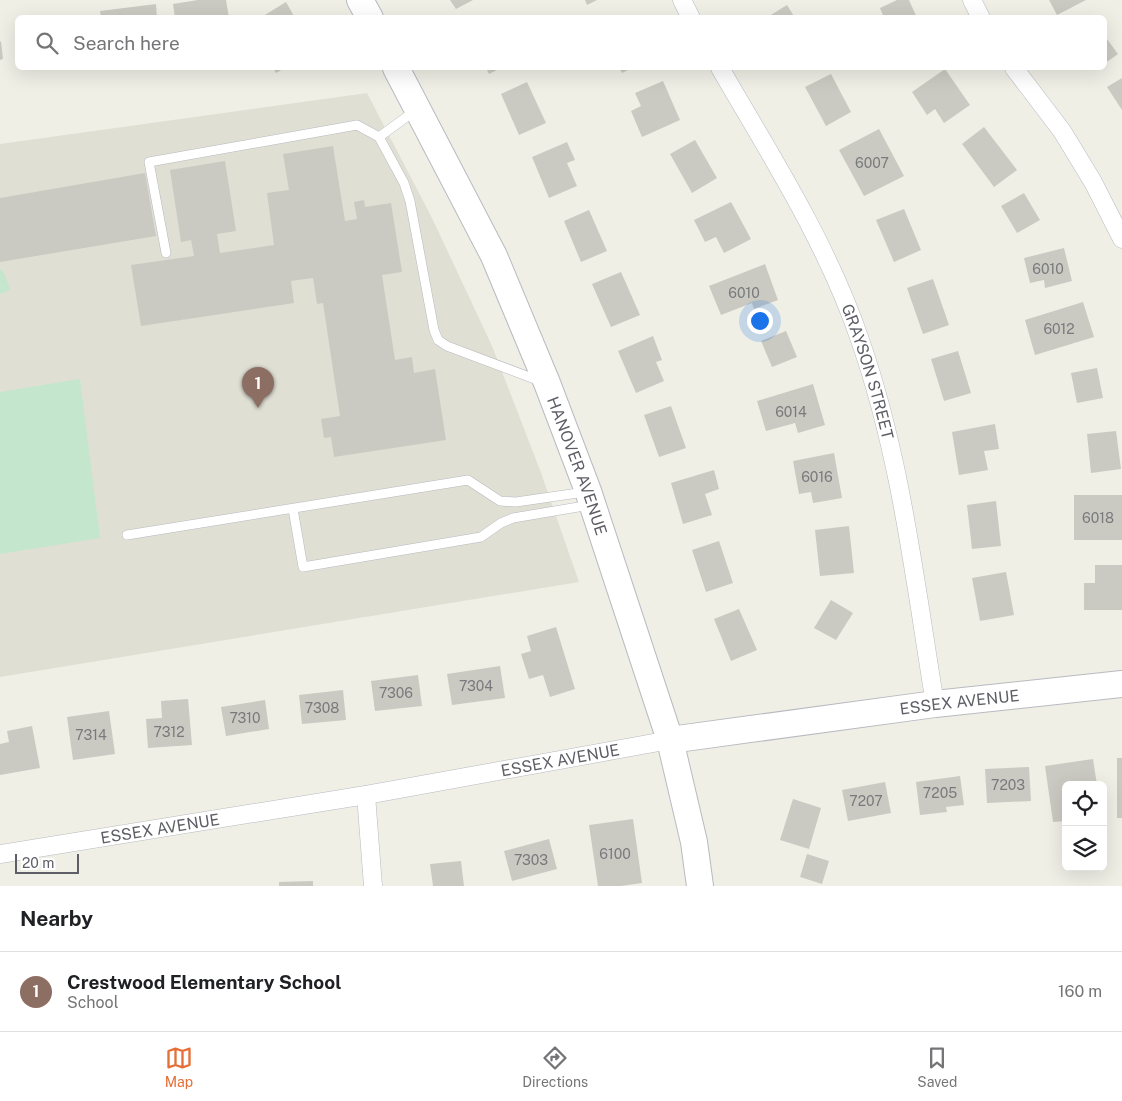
<!DOCTYPE html>
<style>
body{margin:0;font-family:"Public Sans",sans-serif;background:#f2f2f2;color:#202124}
.controls{position:absolute;right:15px;bottom:15px;display:grid;overflow:hidden;border-radius:8px;box-shadow:0 5px 20px #0002}
.controls button{width:45px;height:45px;display:grid;place-items:center;padding:0;border:0;border-bottom:1px solid #e0e0e0;background:#fff;color:#202124;font:25px sans-serif}
.scale{position:absolute;left:15px;bottom:12px;width:64px;box-sizing:border-box;padding-left:5px;border:2px solid #5e5f66;border-top:0;font-size:14px;line-height:18px;white-space:nowrap;color:#5e5f66;-webkit-text-stroke:4px #fff;paint-order:stroke}
.you{position:absolute;left:759px;top:320px;width:18px;height:18px;margin:-12px;border:4px solid #fff;border-radius:50%;background:#1a73e8;box-shadow:0 0 0 8px #1a73e833}
.badge{display:grid;place-items:center;width:32px;height:32px;border-radius:50%;background:#e56f37;color:#fff;font-size:16px;font-weight:700}
.pin{position:absolute;translate:-50% -41px;filter:drop-shadow(0 1px 2px #0008)}
.pin::after{content:'';position:absolute;top:26px;width:18px;height:15px;background:inherit;clip-path:polygon(0 0,100% 0,50% 100%)}
.list{margin:0;padding:0;list-style:none}
h2{display:flex;justify-content:space-between;align-items:center;height:65px;margin:0;padding:0 20px;font-size:21px}
h2 small{font-size:16px;font-weight:400;color:#757577}
.list li{display:grid;grid-template-columns:32px 1fr auto;gap:15px;align-items:center;box-sizing:border-box;height:80px;padding:0 20px;border-top:1px solid #e0e0e0}
.list b{display:block;font-size:19px;white-space:nowrap}
.list p{margin:0;font-size:16px;white-space:nowrap;color:#757577}
.list em{font-size:16px;font-style:normal;color:#757577}
.icon{flex:none;width:28px;height:28px;fill:none;stroke:currentColor;stroke-width:2;stroke-linecap:round;stroke-linejoin:round}
.map{position:relative;flex:none;width:1122px;height:886px;overflow:hidden}
.search{position:absolute;background:#fff;box-shadow:0 5px 20px #0002;left:15px;right:15px;top:15px;height:55px;display:flex;align-items:center;gap:12px;box-sizing:border-box;padding:0 18px;border-radius:8px;color:#757577;font-size:19px}
.sheet{height:145px;background:#fff}
nav{display:flex;justify-content:space-around;align-items:center;box-sizing:border-box;height:70px;border-top:1px solid #e0e0e0;background:#fff;font-size:14px;color:#757577}
nav a{display:grid;justify-items:center;gap:2px}
nav .on{color:#e56f37}
.map>svg:first-child{display:block}
.education{fill:#dfdfd4}
.green{fill:#c4e6cc}
.building{fill:#cbcac2}
.lines{fill:none;stroke-linecap:round;stroke-linejoin:round}
.lane-casing{stroke:#b8b9bf;stroke-width:10}
.street-casing{stroke:#b8b9bf;stroke-width:19}
.secondary-casing{stroke:#b9bac1;stroke-width:28}
.lane{stroke:#fff;stroke-width:9}
.street{stroke:#fff;stroke-width:18}
.secondary{stroke:#fff;stroke-width:26}
.labels{text-anchor:middle;dominant-baseline:central;stroke-width:4.5;stroke-linejoin:round;paint-order:stroke}
.number-label{font-size:14px;fill:#797a7d}
.street-label{font-size:16px;fill:#5e5f66;stroke:#fff}
</style>
<div class="map">
<svg width="1122" height="886" viewBox="0 0 1122 886">
<rect width="100%" height="100%" fill="#efefe6"/>
<path class="education" d="M367 93 432 218 492 346 540 470 579 582 0 677V144Z"/>
<g class="green">
<path d="M0 268 5 275 10 290 0 294Z"/>
<path d="M80 379 100 538 0 554V392Z"/>
</g>
<g class="building">
<path d="M198 0H226L229 18H175L173 4Z"/>
<path d="M450 0H473L456 9Z"/>
<path d="M585 0H597L587 5Z"/>
<path d="M897 0H909L917 18H884L880 8Z"/>
<path d="M1049 0H1086L1057 15Z"/>
<path d="M286 2 295 18H260Z"/>
<path d="M156 4 157 18H101L100 11Z"/>
<path d="M787 5 795 18H766Z"/>
<path d="M1104 35 1118 54 1104 64Z"/>
<path d="M1 41 3 59 0 60V42Z"/>
<path d="M273 68H285L276 73Z"/>
<path d="M486 68H501L489 74Z"/>
<path d="M619 68H632L622 73Z"/>
<path d="M945 69 970 105 944 123 935 109 927 115 912 92Z"/>
<path d="M831 74 851 112 826 126 805 87Z"/>
<path d="M1122 78V110L1107 87Z"/>
<path d="M663 81 680 120 642 137 631 111 641 106 635 93Z"/>
<path d="M527 82 546 123 519 135 501 94Z"/>
<path d="M984 127 1017 170 994 187 962 144Z"/>
<path d="M879 129 904 176 864 196 839 150Z"/>
<path d="M695 140 717 178 692 193 670 154Z"/>
<path d="M567 142 575 160 567 163 577 186 549 198 532 157Z"/>
<path d="M333 146 345 221 357 219 354 202 364 200 365 207 391 203 402 272 382 275 395 360 412 357 414 373 435 369 446 440 334 457 331 437 324 438 321 419 340 416 323 303 317 304 313 278 291 281 294 303 141 326 131 265 194 256 191 240 181 242 170 170 225 161 236 231 217 234 220 253 274 245 267 193 289 190 283 154Z"/>
<path d="M145 173 156 236 0 262V198Z"/>
<path d="M1024 193 1040 220 1017 233 1001 206Z"/>
<path d="M731 202 751 239 724 253 716 237 705 242 694 220Z"/>
<path d="M904 209 921 250 894 262 876 220Z"/>
<path d="M589 210 607 251 581 262 564 221Z"/>
<path d="M1064 248 1072 281 1045 288 1044 280 1030 283 1024 258Z"/>
<path d="M765 264 778 300 754 309 752 303 721 315 709 286Z"/>
<path d="M621 272 640 315 611 327 592 284Z"/>
<path d="M933 279 949 325 923 334 907 288Z"/>
<path d="M1083 302 1094 337 1035 355 1025 320Z"/>
<path d="M786 331 797 357 772 367 761 341Z"/>
<path d="M653 336 662 360 656 362 664 381 636 393 618 351Z"/>
<path d="M958 351 971 393 944 401 931 359Z"/>
<path d="M1097 368 1103 398 1077 403 1071 373Z"/>
<path d="M813 384 825 425 798 433 795 423 766 431 757 401Z"/>
<path d="M671 406 686 448 659 457 644 415Z"/>
<path d="M995 424 999 449 984 451 988 470 959 475 952 432Z"/>
<path d="M1116 431 1121 469 1091 473 1087 434Z"/>
<path d="M834 453 842 498 813 503 811 492 799 494 793 461Z"/>
<path d="M714 470 719 489 705 494 712 515 683 524 671 483Z"/>
<rect x="1074" y="495" width="48" height="45"/>
<path d="M996 501 1001 546 972 549 967 505Z"/>
<path d="M849 526 854 573 820 576 815 530Z"/>
<path d="M719 541 733 583 706 592 692 550Z"/>
<path d="M1095 565H1122V610H1084V583H1095Z"/>
<path d="M1006 572 1014 615 980 621 972 578Z"/>
<path d="M831 600 853 613 836 640 814 628Z"/>
<path d="M739 609 757 650 731 661 714 619Z"/>
<path d="M556 627 575 689 550 697 543 675 529 679 521 654 531 651 527 636Z"/>
<path d="M500 666 505 698 452 705 447 674Z"/>
<path d="M418 675 422 706 375 711 371 681Z"/>
<path d="M343 690 346 720 302 724 299 695Z"/>
<path d="M188 699 192 745 148 748 146 719 162 718 161 701Z"/>
<path d="M265 700 269 729 226 736 221 707Z"/>
<path d="M109 711 115 754 73 760 67 717Z"/>
<path d="M32 726 40 768 0 775V744L9 742 7 731Z"/>
<rect x="1117" y="758" width="5" height="60"/>
<path d="M1093 759 1097 785H1066V821L1053 822 1045 766Z"/>
<path d="M1029 767 1031 801 987 803 985 769Z"/>
<path d="M960 776 964 805 946 807 947 812 920 815 916 782Z"/>
<path d="M885 782 891 813 848 821 842 790Z"/>
<path d="M793 799 821 808 809 849 780 840Z"/>
<path d="M633 819 642 883 621 886H598L589 825Z"/>
<path d="M549 839 557 869 512 881 504 851Z"/>
<path d="M807 854 829 861 822 884 800 877Z"/>
<path d="M461 861 464 886H433L430 864Z"/>
<path d="M313 881V886H279V882Z"/>
</g>
<g class="lines">
<g class="lane-casing">
<g id="lane">
<path d="M416 110 379 137 404 183 410 201 434 330 438 340 447 346 540 381"/>
<path d="M166 253 149 162 357 125 379 137"/>
<path d="M293 509 303 567 481 537 501 523 513 518 590 505"/>
<path d="M127 535 468 480 500 501 516 502 585 492"/>
</g>
</g>
<g class="street-casing">
<g id="street">
<path d="M682 0 691 18"/>
<path d="M972 0 981 18"/>
<path id="s1" d="M720 68C771 156 827 243 860 340 901 457 915 582 935 704"/>
<path d="M1014 68 1062 131 1093 182 1122 239"/>
<path d="M366 795 373 886"/>
<path id="s2" d="M0 854 366 795 670 740"/>
</g>
</g>
<g class="secondary-casing">
<g id="secondary">
<path d="M360 0 370 18"/>
<path id="s3" d="M396 68 494 256 547 383 588 491 670 740 694 842 700 886"/>
<path id="s4" d="M670 740 935 704 1122 684"/>
</g>
</g>
<use href="#lane" class="lane"/>
<use href="#street" class="street"/>
<use href="#secondary" class="secondary"/>
</g>
<g class="labels">
<g class="number-label">
<text x="872" y="163">6007</text>
<text x="1048" y="269">6010</text>
<text x="744" y="293">6010</text>
<text x="1059" y="329">6012</text>
<text x="791" y="412">6014</text>
<text x="817" y="477">6016</text>
<text x="1098" y="518">6018</text>
<text x="476" y="686">7304</text>
<text x="396" y="693">7306</text>
<text x="322" y="708">7308</text>
<text x="245" y="718">7310</text>
<text x="169" y="732">7312</text>
<text x="91" y="735">7314</text>
<text x="1008" y="785">7203</text>
<text x="940" y="793">7205</text>
<text x="866" y="801">7207</text>
<text x="615" y="854">6100</text>
<text x="531" y="860">7303</text>
</g>
<g class="street-label">
<text stroke="none"><textPath href="#s1" startOffset="339">GRAYSON STREET</textPath></text>
<text stroke="none"><textPath href="#s3" startOffset="438">HANOVER AVENUE</textPath></text>
<text stroke="none"><textPath href="#s4" startOffset="292">ESSEX AVENUE</textPath></text>
<text stroke="none"><textPath href="#s2" startOffset="568">ESSEX AVENUE</textPath></text>
<text stroke="none"><textPath href="#s2" startOffset="162">ESSEX AVENUE</textPath></text>
</g>
</g>
</svg>
<div class="controls">
<button><svg class="icon" aria-label="locate" viewBox="0 0 24 24"><circle cx="12" cy="12" r="6"/><path d="M12 2v4M12 18v4M2 12h4M18 12h4"/></svg></button>
<button><svg class="icon" aria-label="layers" viewBox="0 0 24 24"><path d="M12 4l9 5-9 5-9-5zM3 14l9 5 9-5"/></svg></button>
</div>
<div class="scale">20 m</div>
<div class="you"></div>
<div class="pin badge" style="left:258px;top:408px;background:#8d6e63">1</div>
<div class="search"><svg class="icon" aria-label="search" viewBox="0 0 24 24"><circle cx="10" cy="10" r="6"/><path d="M15 15l6 6"/></svg>Search here</div>
</div>
<section class="sheet">
<h2>Nearby<small></small></h2>
<ul class="list">
<li><span class="badge" style="background:#8d6e63">1</span><div><b>Crestwood Elementary School</b><p>School</p></div><em>160 m</em></li>
</ul>
</section>
<nav>
<a class="on"><svg class="icon" aria-label="map" viewBox="0 0 24 24"><path d="M3 6l6-2 6 2 6-2v14l-6 2-6-2-6 2zM9 4v14M15 6v14"/></svg>Map</a>
<a><svg class="icon" aria-label="directions" viewBox="0 0 24 24"><path d="M12 3l9 9-9 9-9-9zM9 14v-3h6M13 9l2 2-2 2"/></svg>Directions</a>
<a><svg class="icon" aria-label="saved" viewBox="0 0 24 24"><path d="M7 4h10v16l-5-4-5 4z"/></svg>Saved</a>
</nav>
